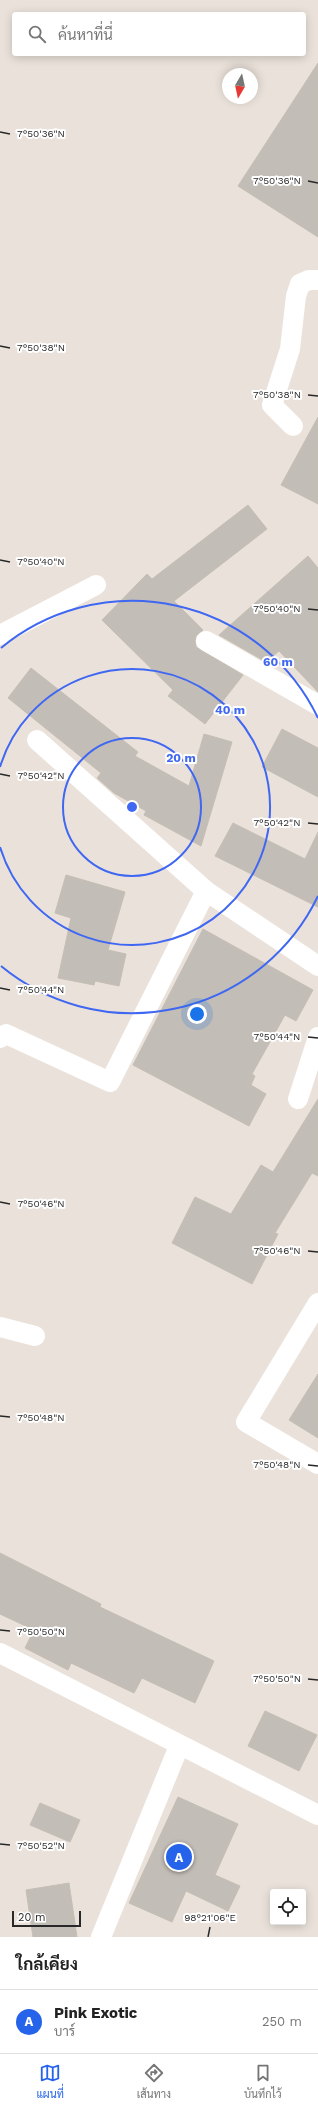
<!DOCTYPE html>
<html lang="th">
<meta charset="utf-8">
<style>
body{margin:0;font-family:"Work Sans",Sarabun,sans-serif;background:#f6f6f6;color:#222}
.controls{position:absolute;right:12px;bottom:12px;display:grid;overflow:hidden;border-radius:4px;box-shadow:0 2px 10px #0003}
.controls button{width:36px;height:36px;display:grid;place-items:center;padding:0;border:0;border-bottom:1px solid #e0e0e0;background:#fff;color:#222;font:20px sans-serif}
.compass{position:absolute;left:222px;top:68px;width:36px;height:36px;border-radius:50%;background:#fff;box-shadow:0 2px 10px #0003;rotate:189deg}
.scale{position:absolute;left:12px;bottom:10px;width:69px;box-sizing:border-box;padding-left:4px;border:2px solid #282828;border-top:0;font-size:11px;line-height:14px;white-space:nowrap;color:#282828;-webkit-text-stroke:3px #fff;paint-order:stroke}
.you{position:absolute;left:197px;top:1014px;width:14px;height:14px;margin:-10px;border:3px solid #fff;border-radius:50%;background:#1a73e8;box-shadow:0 0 0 6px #1a73e833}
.badge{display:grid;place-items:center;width:26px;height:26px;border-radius:50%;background:#2563eb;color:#fff;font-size:13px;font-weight:700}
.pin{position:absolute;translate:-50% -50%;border:2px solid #fff;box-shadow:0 1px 4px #0006}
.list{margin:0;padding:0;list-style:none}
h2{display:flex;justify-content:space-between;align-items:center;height:52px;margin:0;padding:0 16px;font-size:17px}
h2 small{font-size:13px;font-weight:400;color:#767676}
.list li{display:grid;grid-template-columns:26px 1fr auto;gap:12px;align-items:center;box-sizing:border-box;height:64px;padding:0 16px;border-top:1px solid #e0e0e0}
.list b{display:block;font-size:15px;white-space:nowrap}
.list p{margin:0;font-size:13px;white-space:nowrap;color:#767676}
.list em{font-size:13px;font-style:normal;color:#767676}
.icon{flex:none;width:22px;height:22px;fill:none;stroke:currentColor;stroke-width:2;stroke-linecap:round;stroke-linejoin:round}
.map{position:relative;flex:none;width:318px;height:1937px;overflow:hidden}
.search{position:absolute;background:#fff;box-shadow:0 2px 10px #0003;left:12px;right:12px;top:12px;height:44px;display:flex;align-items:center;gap:10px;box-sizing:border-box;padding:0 14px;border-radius:4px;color:#767676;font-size:15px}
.sheet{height:116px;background:#fff}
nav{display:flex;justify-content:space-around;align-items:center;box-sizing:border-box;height:56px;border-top:1px solid #e0e0e0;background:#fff;font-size:11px;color:#767676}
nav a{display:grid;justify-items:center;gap:2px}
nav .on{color:#2563eb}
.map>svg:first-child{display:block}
.building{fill:#c2bdb6;stroke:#c5beb4}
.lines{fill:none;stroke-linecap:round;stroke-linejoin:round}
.minor{stroke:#fff;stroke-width:20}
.ticks{fill:none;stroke:#282828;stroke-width:1.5}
.ring{fill:none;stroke:#3f67f2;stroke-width:2}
.ticks-label{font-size:10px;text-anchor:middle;fill:#282828;stroke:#fff;stroke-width:4;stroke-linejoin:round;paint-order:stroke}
.centre{fill:#3f67f2;stroke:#fff;stroke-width:2}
.ring-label{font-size:12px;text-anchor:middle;font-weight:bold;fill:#3f67f2;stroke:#fff;stroke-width:4;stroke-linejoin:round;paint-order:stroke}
</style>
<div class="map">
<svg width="318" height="1937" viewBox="0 0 318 1937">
<rect width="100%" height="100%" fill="#eae2da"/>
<g class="building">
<path d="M318 63V237L238 186Z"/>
<path d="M318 417V504L281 485Z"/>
<path d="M248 505 267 529 174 601 203 630 196 636 195 641 196 647 243 675 205 724 168 696 173 690 102 620 147 574 152 579Z"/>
<path d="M308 556 318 568V692L279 651 266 662 219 635Z"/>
<path d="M31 668 138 752 135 756 189 786 204 734 232 742 201 846 144 815 146 811 114 793 97 778 101 773 8 698Z"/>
<path d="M282 729 318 748V797L262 767Z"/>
<path d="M233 823 305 859 318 832V907L215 856Z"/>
<path d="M66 875 125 892 108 950 126 954 119 986 95 981 94 985 58 978 71 918 55 913Z"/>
<path d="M203 929 313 990 296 1021 285 1015 252 1074 255 1076 251 1085 266 1094 249 1126 133 1065Z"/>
<path d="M318 1099V1176L312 1173 275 1233 278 1234 252 1284 172 1243 195 1197 231 1214 261 1165 273 1172Z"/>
<path d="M318 1374V1438L289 1420Z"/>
<path d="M0 1553 101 1604 100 1607 214 1661 195 1703 142 1678 134 1693 71 1663 68 1670 25 1648 34 1630 0 1614Z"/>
<path d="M265 1711 317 1735 299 1771 248 1746Z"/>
<path d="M178 1797 238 1824 215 1875 240 1886 228 1911 186 1891 172 1922 129 1903Z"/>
<path d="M40 1803 80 1820 70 1842 30 1825Z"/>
<path d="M69 1883 77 1937H33L26 1890Z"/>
</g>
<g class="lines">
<g class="minor">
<path d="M293 426 272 405 290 349 296 296 300 284 309 280H318"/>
<path d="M0 635 96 585"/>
<path d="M206 641 318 705"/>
<path d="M37 740 206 891 318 966"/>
<path d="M0 1038 6 1034 110 1082 206 891"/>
<path d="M298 1099 318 1037"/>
<path d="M318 1303 246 1422 318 1464"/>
<path d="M0 1327 35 1336"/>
<path d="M0 1653 318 1815"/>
<path d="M101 1937 179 1746"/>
</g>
</g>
<path class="ticks" d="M0 132 10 134M308 181 318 183M0 346 10 348M308 395 318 396M0 560 10 562M308 609 318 610M0 774 10 776M308 823 318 824M0 988 10 990M308 1037 318 1038M0 1202 10 1204M308 1251 318 1252M0 1416 10 1417M308 1465 318 1466M0 1630 10 1631M308 1679 318 1680M0 1844 10 1845M208 1937 210 1927"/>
<g class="ring">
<circle cx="132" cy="807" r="69"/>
<path d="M0 767A138 138 0 1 1 0 847"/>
<path d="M318 896A206 206 0 0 1 1 966M1 648A206 206 0 0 1 318 718"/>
</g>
<g class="ticks-label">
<text x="41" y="137">7°50'36"N</text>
<text x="277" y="184">7°50'36"N</text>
<text x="41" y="351">7°50'38"N</text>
<text x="277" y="398">7°50'38"N</text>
<text x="41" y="565">7°50'40"N</text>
<text x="277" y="612">7°50'40"N</text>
<text x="41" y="779">7°50'42"N</text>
<text x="277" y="826">7°50'42"N</text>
<text x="41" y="993">7°50'44"N</text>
<text x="277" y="1040">7°50'44"N</text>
<text x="41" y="1207">7°50'46"N</text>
<text x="277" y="1254">7°50'46"N</text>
<text x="41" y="1421">7°50'48"N</text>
<text x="277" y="1468">7°50'48"N</text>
<text x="41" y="1635">7°50'50"N</text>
<text x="277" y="1682">7°50'50"N</text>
<text x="41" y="1849">7°50'52"N</text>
<text x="210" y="1921">98°21'06"E</text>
</g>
<circle cx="132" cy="807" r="6" class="centre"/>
<g class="ring-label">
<text x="278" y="666">60 m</text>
<text x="230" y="714">40 m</text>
<text x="181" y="762">20 m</text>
</g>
</svg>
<div class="controls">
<button><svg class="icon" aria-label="locate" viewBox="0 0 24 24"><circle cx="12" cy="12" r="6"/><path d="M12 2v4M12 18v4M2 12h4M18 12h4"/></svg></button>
</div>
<svg class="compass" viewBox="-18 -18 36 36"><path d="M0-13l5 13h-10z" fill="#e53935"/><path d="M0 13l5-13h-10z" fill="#767676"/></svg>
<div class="scale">20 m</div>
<div class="you"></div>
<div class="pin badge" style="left:179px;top:1857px">A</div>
<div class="search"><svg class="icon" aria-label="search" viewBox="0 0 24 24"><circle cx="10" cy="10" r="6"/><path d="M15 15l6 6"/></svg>ค้นหาที่นี่</div>
</div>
<section class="sheet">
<h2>ใกล้เคียง<small></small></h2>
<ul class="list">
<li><span class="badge">A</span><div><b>Pink Exotic</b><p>บาร์</p></div><em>250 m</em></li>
</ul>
</section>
<nav>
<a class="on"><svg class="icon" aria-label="map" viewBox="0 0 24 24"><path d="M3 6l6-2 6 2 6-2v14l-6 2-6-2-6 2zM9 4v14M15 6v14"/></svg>แผนที่</a>
<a><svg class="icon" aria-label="directions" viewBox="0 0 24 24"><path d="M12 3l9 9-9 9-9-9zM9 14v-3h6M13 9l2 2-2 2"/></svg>เส้นทาง</a>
<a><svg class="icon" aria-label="saved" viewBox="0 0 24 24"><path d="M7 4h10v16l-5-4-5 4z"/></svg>บันทึกไว้</a>
</nav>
